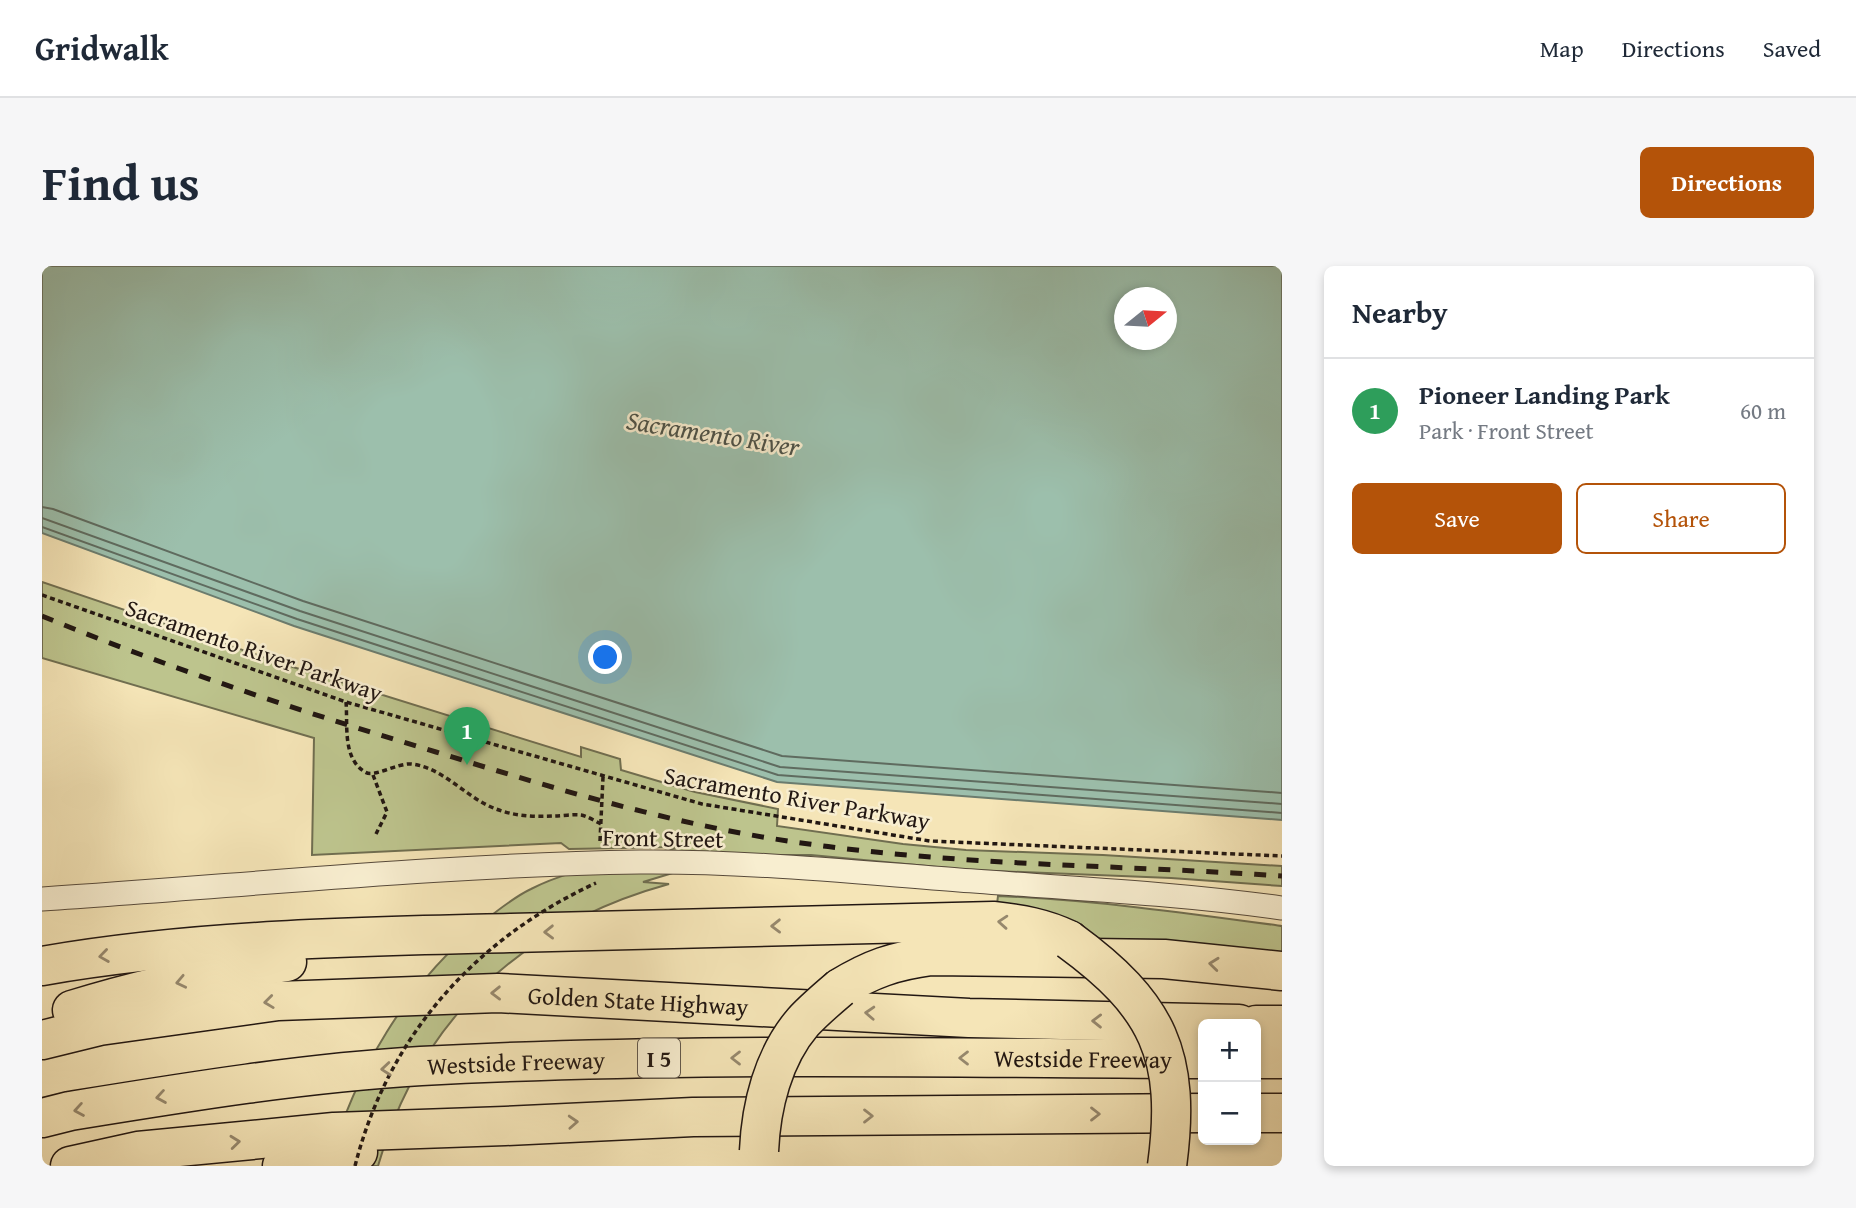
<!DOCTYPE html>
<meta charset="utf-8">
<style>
body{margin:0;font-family:"Gentium Book Plus",serif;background:#f6f6f7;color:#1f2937}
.controls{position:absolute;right:21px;bottom:21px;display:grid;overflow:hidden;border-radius:10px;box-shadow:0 4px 10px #0003}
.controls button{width:63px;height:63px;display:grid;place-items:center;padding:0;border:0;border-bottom:2px solid #e0e1e3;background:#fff;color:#1f2937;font:35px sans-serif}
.compass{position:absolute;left:1072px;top:21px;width:63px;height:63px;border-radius:50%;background:#fff;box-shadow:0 4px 10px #0003;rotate:72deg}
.you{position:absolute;left:564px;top:392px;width:24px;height:24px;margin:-18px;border:5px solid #fff;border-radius:50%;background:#1a73e8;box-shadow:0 0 0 10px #1a73e833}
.badge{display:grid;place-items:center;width:46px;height:46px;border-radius:50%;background:#b45309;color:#fff;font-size:23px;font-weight:700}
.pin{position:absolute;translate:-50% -58px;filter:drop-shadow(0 2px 4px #0008)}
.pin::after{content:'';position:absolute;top:37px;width:24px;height:21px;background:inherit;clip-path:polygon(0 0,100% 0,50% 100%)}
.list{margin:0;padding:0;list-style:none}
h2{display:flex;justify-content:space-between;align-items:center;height:91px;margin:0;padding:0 28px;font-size:30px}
h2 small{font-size:23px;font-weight:400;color:#747a83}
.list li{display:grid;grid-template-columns:46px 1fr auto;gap:21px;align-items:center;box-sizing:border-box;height:105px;padding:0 28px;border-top:2px solid #e0e1e3}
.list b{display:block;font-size:26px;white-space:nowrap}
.list p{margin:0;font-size:23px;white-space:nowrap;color:#747a83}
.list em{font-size:23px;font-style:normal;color:#747a83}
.actions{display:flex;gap:14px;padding:21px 28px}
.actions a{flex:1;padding:16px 0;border:2px solid #b45309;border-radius:10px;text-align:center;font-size:24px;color:#b45309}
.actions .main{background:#b45309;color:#fff}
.map{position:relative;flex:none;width:1240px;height:900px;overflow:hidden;border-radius:10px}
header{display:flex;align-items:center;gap:42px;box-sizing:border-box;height:98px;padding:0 35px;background:#fff;border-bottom:2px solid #e0e1e3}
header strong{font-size:33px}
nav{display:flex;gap:38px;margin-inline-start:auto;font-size:24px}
.intro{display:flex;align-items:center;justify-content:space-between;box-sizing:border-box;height:168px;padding:0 42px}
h1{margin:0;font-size:49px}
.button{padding:18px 32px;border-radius:10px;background:#b45309;color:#fff;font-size:24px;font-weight:700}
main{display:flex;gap:42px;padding:0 42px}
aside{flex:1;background:#fff;border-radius:10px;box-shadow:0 4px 10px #0003}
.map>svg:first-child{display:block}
.green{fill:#bdc48d;stroke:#706e50;stroke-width:2}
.water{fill:#9cbfac;stroke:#6b7c6e;stroke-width:2;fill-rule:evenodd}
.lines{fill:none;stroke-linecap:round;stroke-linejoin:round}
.shore{stroke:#5f6b5f;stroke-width:2}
.minor-casing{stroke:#574a3b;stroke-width:25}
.motorway-casing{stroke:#221712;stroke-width:41}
.path{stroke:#221712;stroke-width:3.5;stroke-dasharray:5 3.5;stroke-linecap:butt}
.minor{stroke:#f8eed0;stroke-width:23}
.motorway{stroke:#f5e5b7;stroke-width:38}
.rail{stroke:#221712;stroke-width:5;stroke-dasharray:12 12;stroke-linecap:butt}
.motorway-bridge-casing{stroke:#221712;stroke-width:41;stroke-linecap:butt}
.path-bridge{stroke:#221712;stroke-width:3.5;stroke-dasharray:5 3.5;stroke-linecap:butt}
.motorway-bridge{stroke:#f5e5b7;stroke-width:38}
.oneway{stroke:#96886d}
.labels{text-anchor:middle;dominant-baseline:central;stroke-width:5;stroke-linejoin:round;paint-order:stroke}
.shield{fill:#f8eed0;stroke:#62584b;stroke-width:2}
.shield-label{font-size:23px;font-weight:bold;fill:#221712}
.street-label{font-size:24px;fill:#221712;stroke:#f8eed0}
.water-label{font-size:26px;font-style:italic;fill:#4d5248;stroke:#f8eed0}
</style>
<header>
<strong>Gridwalk</strong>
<nav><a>Map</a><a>Directions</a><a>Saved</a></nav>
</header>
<div class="intro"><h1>Find us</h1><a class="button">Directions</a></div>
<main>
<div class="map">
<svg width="1240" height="900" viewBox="0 0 1240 900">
<rect width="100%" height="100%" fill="#f5e5b7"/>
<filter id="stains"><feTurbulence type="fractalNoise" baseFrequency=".00286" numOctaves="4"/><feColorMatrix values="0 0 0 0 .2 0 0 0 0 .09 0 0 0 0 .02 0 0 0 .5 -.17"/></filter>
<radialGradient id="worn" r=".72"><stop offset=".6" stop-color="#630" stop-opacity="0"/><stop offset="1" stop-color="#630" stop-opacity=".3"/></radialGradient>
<g class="green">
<path d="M0 316 251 401 539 491V481L578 493 579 504 653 526 736 543 735 560 861 578 924 584 1061 589 1240 600V620L1129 612 927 604 769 589H737L657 599 601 616 627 618C481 658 378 753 336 900H286C313 806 364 718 441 656 456 644 472 631 489 623 518 608 554 600 586 592 603 588 622 586 638 581L527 583 519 577 270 589 272 472 0 392Z"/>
<path d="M956 630C1051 634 1145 647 1240 660V691L1067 678 1041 663 955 638Z"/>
</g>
<path class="water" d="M0 0H1240V554L735 516 252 360 0 267ZM1083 32H1125V74H1083Z"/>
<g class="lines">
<g class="shore">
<path d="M0 241 11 243 261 335 740 490 1240 527"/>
<path d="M0 252 258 345 738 501 1240 538"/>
<path d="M0 261 255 353 736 509 1240 547"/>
</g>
<g class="minor-casing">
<path id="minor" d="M0 633C199 620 399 599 598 596 704 595 811 606 917 614 1025 622 1132 627 1240 642"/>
</g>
<g class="motorway-casing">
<g id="motorway">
<path d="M0 700C155 673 312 671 469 667 630 663 791 659 951 655 979 658 1002 662 1027 674"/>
<path d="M798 722C829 703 852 695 889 690L1122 693 1240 705"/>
<path d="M30 744C100 722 172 707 245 696"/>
<path d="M1214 759H1240"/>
<path id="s1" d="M0 774 57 760 236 735 456 727 927 752 1197 758"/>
<path d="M1214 793H1240"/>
<path d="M1214 847H1240"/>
<path id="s2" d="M0 852 28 845C145 826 261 807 379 800 640 786 901 792 1161 793"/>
<path d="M28 900 96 885 292 866 463 860 651 851 1161 847"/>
<path d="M240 900 316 886"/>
</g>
</g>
<g class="path">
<path d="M0 329 304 436 660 538 888 575 1240 590"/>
<path d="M304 436C306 459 300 492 323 506 332 512 355 497 369 498 401 501 424 532 454 543 472 550 492 551 512 550 520 550 531 548 539 549 545 550 553 555 559 558"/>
<path d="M331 509 345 546 334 568"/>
<path d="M558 575 561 511"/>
</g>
<use href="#minor" class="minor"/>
<use href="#motorway" class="motorway"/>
<path class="rail" d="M0 350C129 403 261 446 394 486 517 524 639 561 767 578 923 600 1082 599 1240 610"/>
<g class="motorway-bridge-casing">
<g id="motorway-bridge">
<path d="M1027 674C1116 739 1140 789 1125 900"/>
<path d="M717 885C719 840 731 791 761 756 772 744 785 733 798 722"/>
</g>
</g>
<path class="path-bridge" d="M313 900C346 770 433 673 554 617"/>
<use href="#motorway-bridge" class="motorway-bridge"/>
</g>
<defs><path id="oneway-chevron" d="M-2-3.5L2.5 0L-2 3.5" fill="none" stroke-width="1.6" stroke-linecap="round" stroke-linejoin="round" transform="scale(1.75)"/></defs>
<g class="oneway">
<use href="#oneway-chevron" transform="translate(961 656) rotate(-176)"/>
<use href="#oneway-chevron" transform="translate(734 660) rotate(179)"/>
<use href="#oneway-chevron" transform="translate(507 666) rotate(179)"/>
<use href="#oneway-chevron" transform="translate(62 690) rotate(172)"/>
<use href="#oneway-chevron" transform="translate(1172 698) rotate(-174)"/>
<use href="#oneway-chevron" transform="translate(139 716) rotate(168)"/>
<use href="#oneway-chevron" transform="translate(454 727) rotate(179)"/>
<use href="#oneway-chevron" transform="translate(227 736) rotate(173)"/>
<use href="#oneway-chevron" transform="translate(828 747) rotate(-177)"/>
<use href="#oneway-chevron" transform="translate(1055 755) rotate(-179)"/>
<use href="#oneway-chevron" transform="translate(694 792) rotate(-180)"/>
<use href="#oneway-chevron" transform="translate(922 792) rotate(-180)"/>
<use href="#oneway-chevron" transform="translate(344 803) rotate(175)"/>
<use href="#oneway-chevron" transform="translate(119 831) rotate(171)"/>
<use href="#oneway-chevron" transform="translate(37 844) rotate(170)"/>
<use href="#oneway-chevron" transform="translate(1053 848)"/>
<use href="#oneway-chevron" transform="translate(826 850)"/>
<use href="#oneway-chevron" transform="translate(531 856) rotate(-3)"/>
<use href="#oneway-chevron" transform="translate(193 876) rotate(-6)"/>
</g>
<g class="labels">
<rect class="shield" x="596" y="772.5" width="42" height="39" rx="5"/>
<g class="shield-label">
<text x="617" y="792">I 5</text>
</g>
<g class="street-label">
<text transform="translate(212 384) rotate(19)">Sacramento River Parkway</text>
<text transform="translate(755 532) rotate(10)">Sacramento River Parkway</text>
<text transform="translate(621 572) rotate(1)">Front Street</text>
<text stroke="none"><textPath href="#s1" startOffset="600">Golden State Highway</textPath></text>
<text stroke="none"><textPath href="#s2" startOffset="1045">Westside Freeway</textPath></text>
<text stroke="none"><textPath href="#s2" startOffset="478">Westside Freeway</textPath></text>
</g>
<g class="water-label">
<text transform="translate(671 167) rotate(9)">Sacramento River</text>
</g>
</g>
<rect width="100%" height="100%" filter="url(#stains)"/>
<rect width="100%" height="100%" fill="url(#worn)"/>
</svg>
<div class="controls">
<button>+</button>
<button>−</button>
</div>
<svg class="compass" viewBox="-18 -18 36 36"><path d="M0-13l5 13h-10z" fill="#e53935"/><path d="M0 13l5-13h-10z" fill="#747a83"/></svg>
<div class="you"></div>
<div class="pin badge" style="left:425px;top:499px;background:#2e9e5b">1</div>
</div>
<aside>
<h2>Nearby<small></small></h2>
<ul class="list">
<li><span class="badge" style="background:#2e9e5b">1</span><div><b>Pioneer Landing Park</b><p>Park · Front Street</p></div><em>60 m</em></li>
</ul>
<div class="actions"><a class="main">Save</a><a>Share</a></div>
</aside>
</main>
